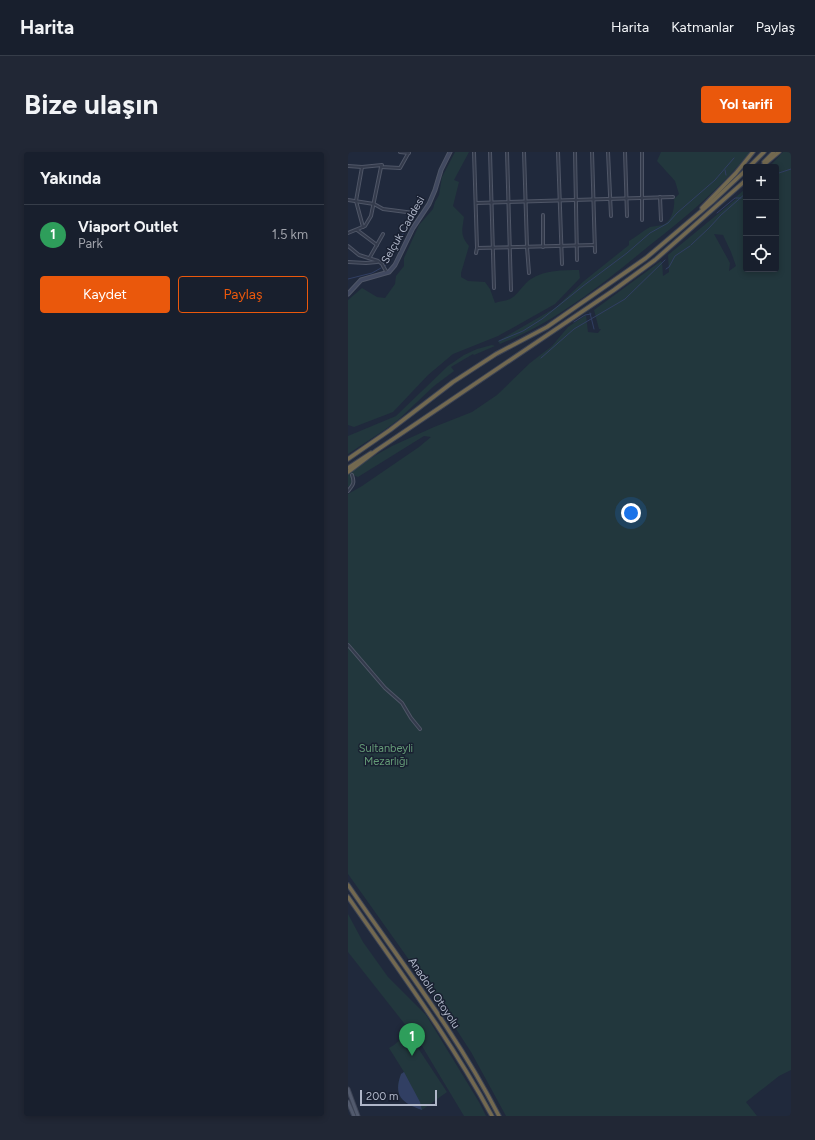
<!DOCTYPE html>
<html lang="tr">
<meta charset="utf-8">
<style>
body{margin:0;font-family:Figtree,sans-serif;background:#212735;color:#f1f3f6}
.controls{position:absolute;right:12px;top:12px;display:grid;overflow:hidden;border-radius:4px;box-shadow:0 2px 6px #0003}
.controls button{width:36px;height:36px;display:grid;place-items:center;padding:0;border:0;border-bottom:1px solid #363d49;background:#181f2d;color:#f1f3f6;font:20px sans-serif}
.scale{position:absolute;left:12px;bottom:10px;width:77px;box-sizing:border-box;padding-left:4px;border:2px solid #afb6c8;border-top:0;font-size:11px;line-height:14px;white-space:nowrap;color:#afb6c8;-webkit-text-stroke:3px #192031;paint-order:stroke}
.you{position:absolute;left:283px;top:361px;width:14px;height:14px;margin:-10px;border:3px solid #fff;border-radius:50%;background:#1a73e8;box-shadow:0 0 0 6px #1a73e833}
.badge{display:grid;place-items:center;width:26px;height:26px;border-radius:50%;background:#ea580c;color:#fff;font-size:13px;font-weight:700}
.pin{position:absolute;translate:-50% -33px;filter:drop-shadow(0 1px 2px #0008)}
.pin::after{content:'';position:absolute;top:21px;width:14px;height:12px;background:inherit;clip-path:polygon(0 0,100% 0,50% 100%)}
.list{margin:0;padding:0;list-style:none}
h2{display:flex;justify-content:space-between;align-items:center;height:52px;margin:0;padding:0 16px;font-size:17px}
h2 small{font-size:13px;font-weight:400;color:#9fa2aa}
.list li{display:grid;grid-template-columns:26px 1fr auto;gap:12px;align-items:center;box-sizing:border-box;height:60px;padding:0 16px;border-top:1px solid #363d49}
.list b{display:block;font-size:15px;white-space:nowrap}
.list p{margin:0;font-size:13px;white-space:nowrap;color:#9fa2aa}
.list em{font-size:13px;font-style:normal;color:#9fa2aa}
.actions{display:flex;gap:8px;padding:12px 16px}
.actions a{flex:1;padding:9px 0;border:1px solid #ea580c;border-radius:4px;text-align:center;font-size:14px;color:#ea580c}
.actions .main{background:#ea580c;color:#fff}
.icon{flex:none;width:22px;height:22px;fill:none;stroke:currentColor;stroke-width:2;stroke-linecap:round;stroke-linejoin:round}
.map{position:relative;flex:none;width:443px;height:964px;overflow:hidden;border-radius:4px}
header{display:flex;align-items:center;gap:24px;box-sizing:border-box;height:56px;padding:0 20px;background:#181f2d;border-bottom:1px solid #363d49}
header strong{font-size:19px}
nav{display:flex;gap:22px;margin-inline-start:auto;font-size:14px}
.intro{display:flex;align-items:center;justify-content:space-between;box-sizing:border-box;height:96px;padding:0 24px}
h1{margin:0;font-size:28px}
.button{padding:10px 18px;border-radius:4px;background:#ea580c;color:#fff;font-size:14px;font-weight:700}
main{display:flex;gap:24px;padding:0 24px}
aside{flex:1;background:#181f2d;border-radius:4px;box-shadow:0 2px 6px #0003}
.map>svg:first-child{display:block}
.green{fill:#22373d;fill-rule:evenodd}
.water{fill:#313f63}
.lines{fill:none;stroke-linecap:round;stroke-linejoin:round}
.stream{stroke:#313f63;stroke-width:1}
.street-casing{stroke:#4f5667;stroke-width:4}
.secondary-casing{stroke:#4f5667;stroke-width:5}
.primary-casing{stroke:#3d4455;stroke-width:5}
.highway-casing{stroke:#3c4354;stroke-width:5.5}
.street{stroke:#343b4c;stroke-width:2}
.secondary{stroke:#414960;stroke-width:3}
.primary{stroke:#525a6d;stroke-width:3}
.highway{stroke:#736950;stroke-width:3.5}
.labels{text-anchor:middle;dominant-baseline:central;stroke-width:3;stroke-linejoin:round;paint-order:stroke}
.street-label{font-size:11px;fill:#afb6c8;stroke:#192031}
.park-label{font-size:11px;fill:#649b77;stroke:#192031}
</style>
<header>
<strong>Harita</strong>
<nav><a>Harita</a><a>Katmanlar</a><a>Paylaş</a></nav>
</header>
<div class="intro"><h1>Bize ulaşın</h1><a class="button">Yol tarifi</a></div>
<main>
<aside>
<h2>Yakında<small></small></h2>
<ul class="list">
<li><span class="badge" style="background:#2e9e5b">1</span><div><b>Viaport Outlet</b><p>Park</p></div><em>1.5 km</em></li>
</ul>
<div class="actions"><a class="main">Kaydet</a><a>Paylaş</a></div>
</aside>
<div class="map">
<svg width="443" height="964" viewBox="0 0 443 964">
<rect width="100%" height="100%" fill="#20293c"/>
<g class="green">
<path d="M107 0H121L106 28 111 30 105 54 116 65C114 79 112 83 121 94L113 121V125L120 129 137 130 142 137 147 151C152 149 158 149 162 147 171 142 175 132 183 127 197 118 214 118 231 118L232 126 207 152 150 184 105 202 80 223 45 260 6 275 0 273V148L14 136 29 145 37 146 47 132 48 124 56 114V106L71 73 85 57 87 50 91 43 94 25Z"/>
<path d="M313 0H402C373 36 338 65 302 93 256 131 208 170 152 192L150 189 207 156 236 129 281 93V89C288 85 295 79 302 75 306 74 311 74 314 73 324 70 327 55 326 47L331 42 327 29 309 9Z"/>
<path d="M435 0H443V918L431 924 398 950 409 964H158L123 900 86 843 0 722V342L14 334 71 295 83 285 76 284 10 325 5 323 3 324 4 332 0 335V323L12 312 44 294 86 275 124 260 149 243 182 211 204 194 220 175 238 163 240 180 250 181 253 177H251L246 158 313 109V111L314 109 315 124 321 120 320 103 388 47V45L398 36V117H428V15H421ZM366 82 375 83 383 100 388 114 381 119 382 111Z"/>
<path d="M144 193 147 194 126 203 125 202 103 215 106 219 86 234 50 268 35 279 0 302V284L48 264 100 214 116 203 129 197Z"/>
<path d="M0 762 15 790 40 825 78 863 131 950 138 964H116L74 894 0 800Z"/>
<path d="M60 881 99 940 74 958C55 950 45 944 53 922L56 920 41 896 46 893Z"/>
</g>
<path class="water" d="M56 920 72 950 74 958C54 951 45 944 53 922Z"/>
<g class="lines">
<g class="stream">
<path d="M377 18 378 23"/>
<path d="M428 22 443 17"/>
<path d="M369 61 387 46H393"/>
<path d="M343 93 361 76 373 63 398 41"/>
<path d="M37 114C49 99 54 80 65 65"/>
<path d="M318 117 321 115 327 104 342 94"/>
<path d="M0 127 24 121 33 116"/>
<path d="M242 161 246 177"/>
<path d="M226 170 237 163 243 162"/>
<path d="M151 189 175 179 194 167 235 134 279 101 302 81 320 71 329 61 367 28 386 6"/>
<path d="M193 206 226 177 277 147 317 108"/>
</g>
<g class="street-casing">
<g id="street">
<path d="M52 0 61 1"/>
<path d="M126 0 129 96 128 101"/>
<path d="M142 0 146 136"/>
<path d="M159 0 163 138"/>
<path d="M176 0 179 95 181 121"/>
<path d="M210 0 214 112"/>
<path d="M227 0 229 108"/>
<path d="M244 0 247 100"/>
<path d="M260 0 263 64"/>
<path d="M277 0 279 64"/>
<path d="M294 0V68"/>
<path d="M0 14 14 15 34 13 33 15 52 16 61 0"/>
<path d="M14 15 8 49 15 75"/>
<path d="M312 45 313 68"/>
<path d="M0 48 26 52 35 57 66 61"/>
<path d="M128 51 325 45"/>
<path d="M195 63V95"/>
<path d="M9 78 29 93"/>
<path d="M0 81 17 74 23 64 33 15"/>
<path d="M0 94 11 103 30 109 34 112 39 121"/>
<path d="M129 96 246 93"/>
<path d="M22 105 35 82"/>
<path d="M0 110 18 111 29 110"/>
<path d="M0 339C5 333 7 331 4 323"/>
<path d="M0 493 37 536 54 551 63 566 72 577"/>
</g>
</g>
<g class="secondary-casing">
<path id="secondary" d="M0 142 13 128 41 120 47 113 65 76 81 52 87 38 93 18 102 0"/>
</g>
<g class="primary-casing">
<g id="primary">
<path d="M0 937 10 964"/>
<path d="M0 950 6 964"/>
</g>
</g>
<g class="highway-casing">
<g id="highway">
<path d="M416 10 426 0"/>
<path d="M401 15 416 0"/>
<path d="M413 15 431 0"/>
<path d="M354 56 388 21 405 0"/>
<path d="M0 307 42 278 105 230 148 202 199 175 298 106 364 50 398 18"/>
<path d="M0 316 23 301"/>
<path d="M0 320 29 298 266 138 307 108 398 28"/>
<path d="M0 733C52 809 109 882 151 964"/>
<path d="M0 745C50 817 102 887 144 964"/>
</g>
</g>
<use href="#street" class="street"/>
<use href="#secondary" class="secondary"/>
<use href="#primary" class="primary"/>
<use href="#highway" class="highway"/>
</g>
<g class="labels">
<g class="street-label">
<text transform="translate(55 78) rotate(-60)">Selçuk Caddesi</text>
<text transform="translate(86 841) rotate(56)">Anadolu Otoyolu</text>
</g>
<g class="park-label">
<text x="38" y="596">Sultanbeyli<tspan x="38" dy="13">Mezarlığı</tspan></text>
</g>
</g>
</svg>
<div class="controls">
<button>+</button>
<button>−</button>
<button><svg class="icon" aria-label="locate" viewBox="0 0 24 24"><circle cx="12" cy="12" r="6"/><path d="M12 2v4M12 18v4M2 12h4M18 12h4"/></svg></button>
</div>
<div class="scale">200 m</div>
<div class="you"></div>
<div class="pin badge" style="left:64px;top:904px;background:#2e9e5b">1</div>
</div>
</main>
